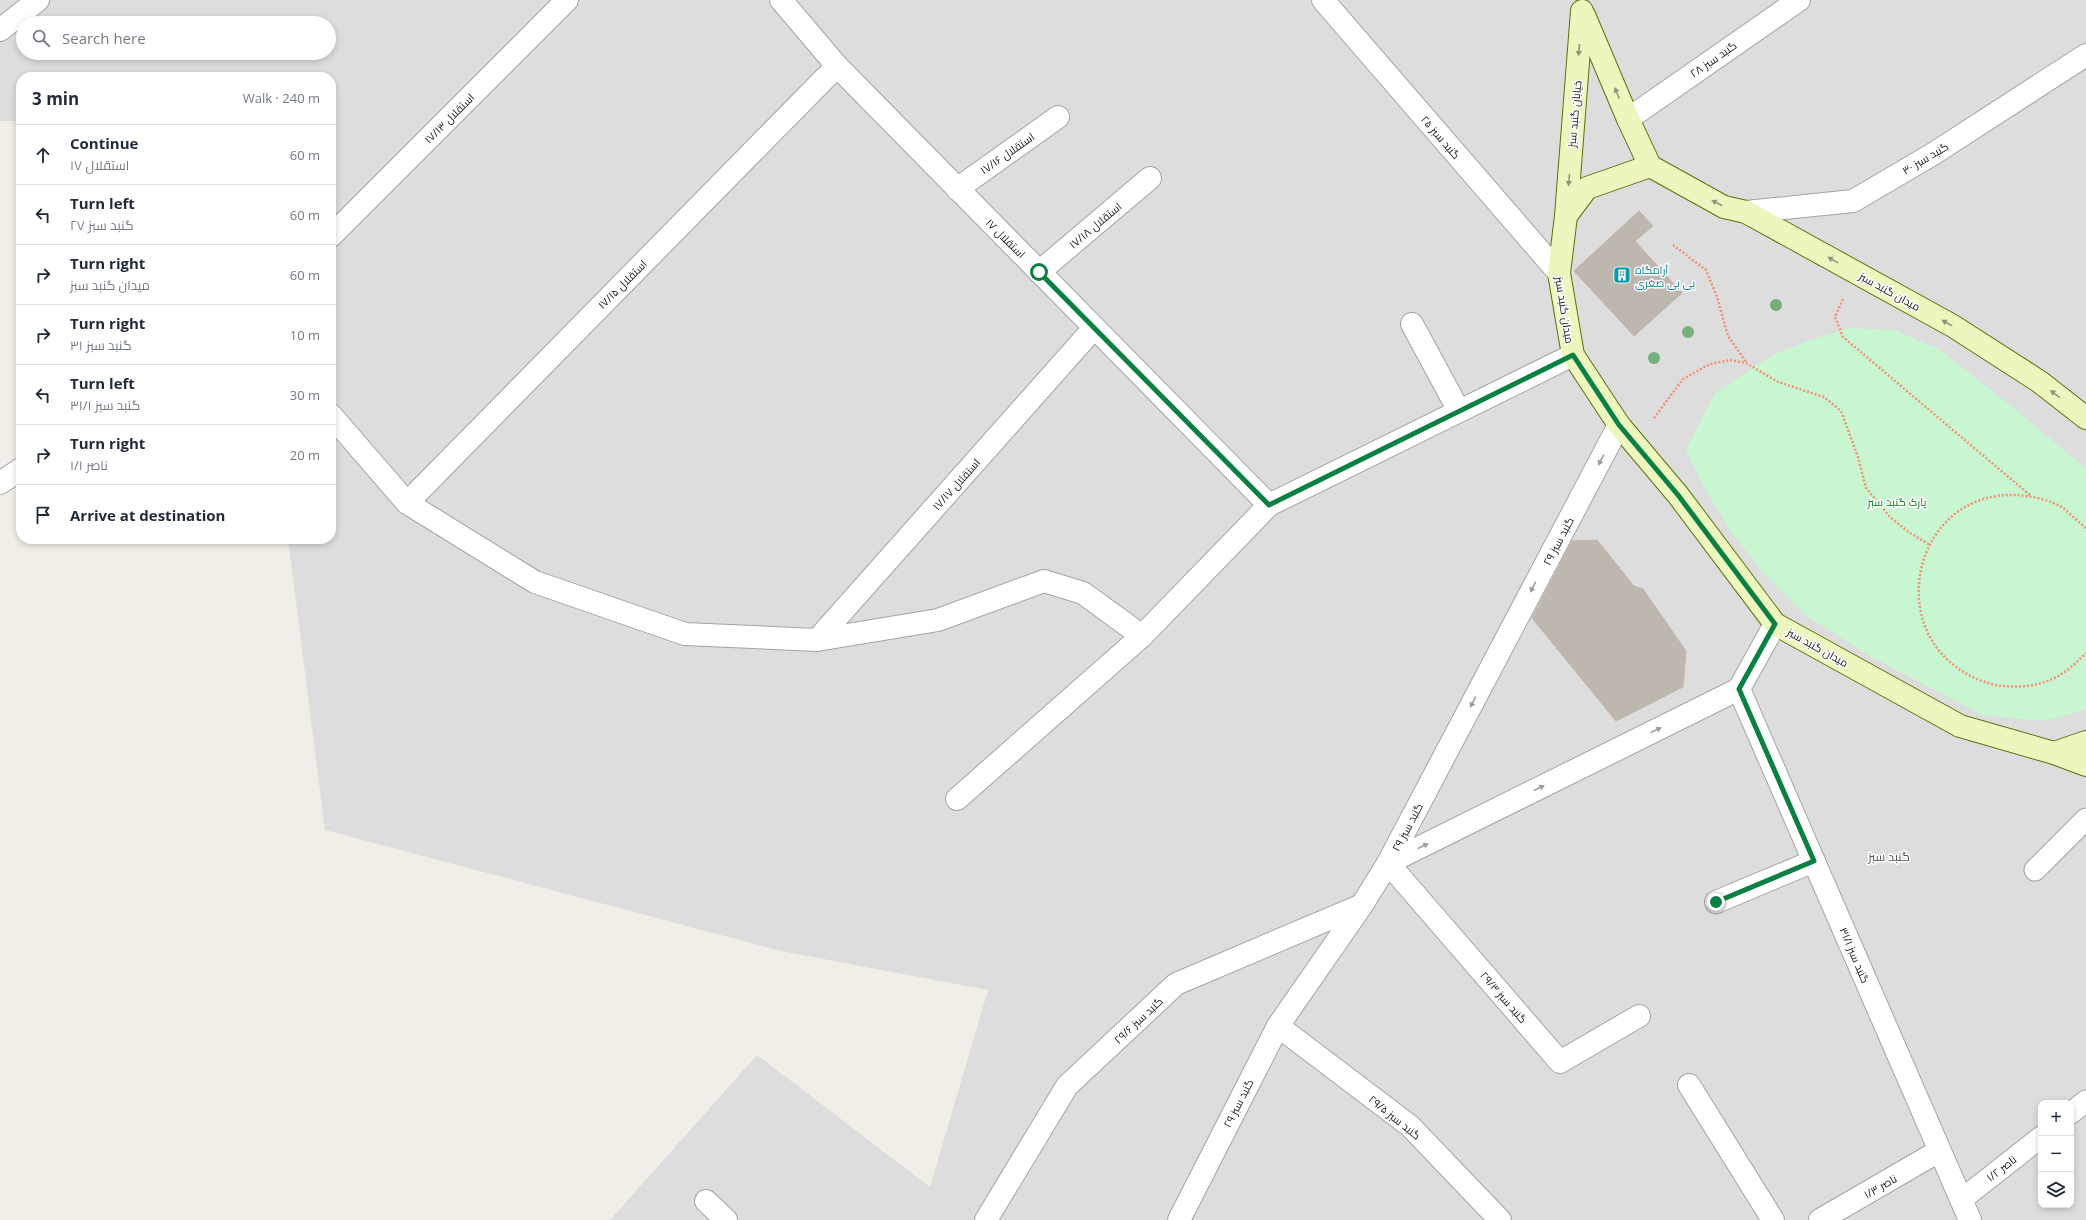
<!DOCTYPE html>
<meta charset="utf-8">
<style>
body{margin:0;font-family:"Open Sans",Cairo,sans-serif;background:#f2f2f3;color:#1f2937}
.controls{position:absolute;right:12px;bottom:12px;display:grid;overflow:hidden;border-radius:8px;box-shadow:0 2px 6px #0003}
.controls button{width:36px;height:36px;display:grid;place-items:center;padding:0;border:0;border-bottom:1px solid #e0e1e3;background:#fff;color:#1f2937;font:20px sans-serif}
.stop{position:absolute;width:12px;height:12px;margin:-9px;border:3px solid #0b8043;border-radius:50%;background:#fff}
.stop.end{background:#0b8043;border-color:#fff;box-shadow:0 1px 4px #0008}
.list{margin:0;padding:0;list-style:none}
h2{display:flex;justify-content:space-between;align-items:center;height:52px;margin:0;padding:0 16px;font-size:17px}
h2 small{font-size:13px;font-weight:400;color:#747a83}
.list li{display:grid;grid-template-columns:26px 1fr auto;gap:12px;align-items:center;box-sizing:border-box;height:60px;padding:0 16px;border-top:1px solid #e0e1e3}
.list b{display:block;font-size:15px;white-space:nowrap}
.list p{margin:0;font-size:13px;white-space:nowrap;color:#747a83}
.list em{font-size:13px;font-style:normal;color:#747a83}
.icon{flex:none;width:22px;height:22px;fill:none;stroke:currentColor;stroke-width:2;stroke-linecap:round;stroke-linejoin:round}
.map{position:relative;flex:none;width:2086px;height:1220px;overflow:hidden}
.search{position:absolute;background:#fff;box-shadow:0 2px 6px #0003;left:16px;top:16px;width:320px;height:44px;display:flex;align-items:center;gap:10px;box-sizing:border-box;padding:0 14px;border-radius:22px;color:#747a83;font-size:15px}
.panel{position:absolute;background:#fff;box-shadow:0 2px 6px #0003;left:16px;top:72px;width:320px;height:472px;border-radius:16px}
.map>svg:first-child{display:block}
.residential{fill:#dedddd;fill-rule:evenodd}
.park{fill:#c8f6d1}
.building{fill:#bdb7b0;stroke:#c1b7aa}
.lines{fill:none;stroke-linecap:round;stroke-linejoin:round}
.service-casing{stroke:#a4a4a4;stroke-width:23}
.minor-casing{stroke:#a4a4a4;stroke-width:24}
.tertiary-casing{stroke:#a4a4a4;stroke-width:24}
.secondary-casing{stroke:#5b720c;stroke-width:24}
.path{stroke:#f19277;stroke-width:2.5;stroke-dasharray:2 2;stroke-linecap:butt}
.service{stroke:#fff;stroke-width:21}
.minor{stroke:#fff;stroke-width:22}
.tertiary{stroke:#fff;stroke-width:22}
.secondary{stroke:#edf6bf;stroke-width:22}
.tree{fill:#76ae7d}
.oneway{fill:#919677}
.oneway2{fill:#9b9b9b}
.route{stroke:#0b8043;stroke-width:5}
.labels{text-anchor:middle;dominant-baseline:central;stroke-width:3;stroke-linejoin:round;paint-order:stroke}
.street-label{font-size:11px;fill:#202020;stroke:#fff}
.culture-label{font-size:11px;fill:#0d838f;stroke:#fff;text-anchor:start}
.park-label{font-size:11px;fill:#137927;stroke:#fff}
.neighbourhood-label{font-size:12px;fill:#535353;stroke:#fff}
</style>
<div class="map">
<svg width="2086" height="1220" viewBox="0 0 2086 1220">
<rect width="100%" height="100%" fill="#f0eee7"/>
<path class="residential" d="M0 0H2086V1220H610L757 1055 930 1187 988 990 781 951 325 830 288 539H331V77H21V121H0ZM23 23H329V53H23ZM2041 1103H2071V1205H2041Z"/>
<path class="park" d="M1849 328 1895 330 1940 350 2020 413 2086 469V710L2044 721 1982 715 1870 656 1807 616 1762 571 1731 532 1705 489 1686 450 1715 393 1771 356 1810 340Z"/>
<g class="building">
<path d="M1639 211 1653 226 1635 241 1682 293 1634 336 1574 271Z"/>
<path d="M1597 540 1634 586 1643 589 1686 651 1683 687 1616 721 1532 618 1572 541Z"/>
</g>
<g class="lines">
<g class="service-casing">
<g id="service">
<path d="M2035 870 2086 819"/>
<path d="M2071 1113 2086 1101"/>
<path d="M1961 1200 2041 1137"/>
</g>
</g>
<g class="minor-casing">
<g id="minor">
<path d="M781 0 837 66 1269 505"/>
<path d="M1323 0 1559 273"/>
<path d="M0 30 38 0"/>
<path d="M1628 119 1799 0"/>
<path d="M957 189 1058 117"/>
<path d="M1746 212 1853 201 1933 154 2086 55"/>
<path d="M331 236 567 0"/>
<path d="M1039 272 1150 178"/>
<path d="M1412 324 1459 411"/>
<path d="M331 415 407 503 535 582 685 634 817 640 938 620 1044 581 1083 593 1142 636"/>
<path d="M0 483 21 469"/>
<path d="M407 503 837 66"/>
<path d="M817 640 1094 328"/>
<path d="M957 799 1142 636 1269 505 1573 355"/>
<path d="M1388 863 1739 689"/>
<path d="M1388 863 1560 1062 1639 1016"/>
<path d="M1716 902 1814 861"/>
<path d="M1278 1026 1410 1126 1500 1220"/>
<path d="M1689 1085 1773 1220"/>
<path d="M706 1201 726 1220"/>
<path d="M986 1220 1067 1086 1176 984 1362 905"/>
<path d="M1179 1220 1278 1026 1362 905 1388 863 1619 425"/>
<path d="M1820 1220 1939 1151"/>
</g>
</g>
<g class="tertiary-casing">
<path id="tertiary" d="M1775 624 1739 689 1970 1220"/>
</g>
<g class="secondary-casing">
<g id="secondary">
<path d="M1584 15 1628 119 1650 166"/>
<path d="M1566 216 1582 11"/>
<path d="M2086 418 2040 382 1953 326 1746 212 1724 207 1650 166 1587 188 1566 216 1559 273 1573 355 1619 425 1678 495 1775 624 1960 726 2054 753 2086 742"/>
<path d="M2054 753 2086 765"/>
</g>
</g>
<g class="path">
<path d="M1673 245 1706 270 1717 297 1728 336 1746 362"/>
<path d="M1843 299 1835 317 1843 337 2031 496"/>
<path d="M1654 418 1683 379 1710 364 1730 360 1746 363 1778 382 1824 397 1841 411 1858 457 1866 488 1890 517 1910 533 1930 545"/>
<path d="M2086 528C2078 522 2071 514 2063 508 2051 500 2031 496 2017 495 1909 490 1878 645 1985 682 2008 690 2042 688 2063 673 2071 668 2079 660 2086 653"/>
</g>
<use href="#service" class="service"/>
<use href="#minor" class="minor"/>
<use href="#tertiary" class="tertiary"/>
<use href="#secondary" class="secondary"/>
</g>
<g class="tree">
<circle cx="1776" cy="305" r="6"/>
<circle cx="1688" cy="332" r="6"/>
<circle cx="1654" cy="358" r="6"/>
</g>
<defs><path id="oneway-solid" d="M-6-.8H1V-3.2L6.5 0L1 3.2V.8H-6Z"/></defs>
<g class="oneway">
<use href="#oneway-solid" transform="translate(1579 50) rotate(95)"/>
<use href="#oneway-solid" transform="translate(1617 93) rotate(-113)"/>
<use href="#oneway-solid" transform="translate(1569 180) rotate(95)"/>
<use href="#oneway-solid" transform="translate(1717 203) rotate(-152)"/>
<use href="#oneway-solid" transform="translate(1833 260) rotate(-151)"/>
<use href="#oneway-solid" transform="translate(1947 323) rotate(-151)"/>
<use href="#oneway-solid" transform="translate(2055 394) rotate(-142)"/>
</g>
<g class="oneway2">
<use href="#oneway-solid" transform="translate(1601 460) rotate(118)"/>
<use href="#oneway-solid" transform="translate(1533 587) rotate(118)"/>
<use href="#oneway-solid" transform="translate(1473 702) rotate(118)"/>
<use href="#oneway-solid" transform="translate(1656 730) rotate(-26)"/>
<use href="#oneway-solid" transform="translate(1539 788) rotate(-26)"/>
<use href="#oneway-solid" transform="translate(1423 846) rotate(-26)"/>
</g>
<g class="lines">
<path class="route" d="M1039 272 1269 505 1573 355 1619 425 1678 495 1775 624 1739 689 1814 861 1716 902"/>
</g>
<defs>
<g id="building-square" transform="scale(0.9)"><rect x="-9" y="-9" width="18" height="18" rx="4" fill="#0f9aa8" stroke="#fff"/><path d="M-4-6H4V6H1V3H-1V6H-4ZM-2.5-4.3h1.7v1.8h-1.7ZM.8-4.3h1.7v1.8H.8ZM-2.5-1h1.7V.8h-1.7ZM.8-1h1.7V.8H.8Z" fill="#fff"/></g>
</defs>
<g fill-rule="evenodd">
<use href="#building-square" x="1622" y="275"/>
</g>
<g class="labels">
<g class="street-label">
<text transform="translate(1713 59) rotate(-35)">گنبد سبز ۲۸</text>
<text transform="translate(1574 114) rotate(-85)">خیابان گنبد سبز</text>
<text transform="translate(449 118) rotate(-45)">استقلال ۱۷/۱۳</text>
<text transform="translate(1441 137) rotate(49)">گنبد سبز ۲۵</text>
<text transform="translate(1007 153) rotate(-35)">استقلال ۱۷/۱۶</text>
<text transform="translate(1925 158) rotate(-31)">گنبد سبز ۳۰</text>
<text transform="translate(1095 225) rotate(-40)">استقلال ۱۷/۱۸</text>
<text transform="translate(1006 238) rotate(45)">استقلال ۱۷</text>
<text transform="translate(622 284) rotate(-45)">استقلال ۱۷/۱۵</text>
<text transform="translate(1890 291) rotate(29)">میدان گنبد سبز</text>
<text transform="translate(1565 310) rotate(81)">میدان گنبد سبز</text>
<text transform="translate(956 484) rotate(-48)">استقلال ۱۷/۱۷</text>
<text transform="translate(1558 541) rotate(-62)">گنبد سبز ۲۹</text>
<text transform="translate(1818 647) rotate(29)">میدان گنبد سبز</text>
<text transform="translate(1407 827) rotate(-62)">گنبد سبز ۲۹</text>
<text transform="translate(1855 955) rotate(67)">گنبد سبز ۳۱/۱</text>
<text transform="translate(1504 997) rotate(49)">گنبد سبز ۲۹/۳</text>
<text transform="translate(1138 1020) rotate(-43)">گنبد سبز ۲۹/۶</text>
<text transform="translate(1238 1103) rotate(-63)">گنبد سبز ۲۹</text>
<text transform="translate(1395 1117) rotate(39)">گنبد سبز ۲۹/۵</text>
<text transform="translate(2001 1168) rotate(-38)">ناصر ۱/۲</text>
<text transform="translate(1880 1186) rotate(-30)">ناصر ۱/۳</text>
</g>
<g class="culture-label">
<text x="1635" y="269">آرامگاه<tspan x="1635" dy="13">بی بی صغری</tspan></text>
</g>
<g class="park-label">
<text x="1897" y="501">پارک گنبد سبز</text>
</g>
<g class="neighbourhood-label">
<text x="1889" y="856">گنبد سبز</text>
</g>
</g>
</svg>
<div class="controls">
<button>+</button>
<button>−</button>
<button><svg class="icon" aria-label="layers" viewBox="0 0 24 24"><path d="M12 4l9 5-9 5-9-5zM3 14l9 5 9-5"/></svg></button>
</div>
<div class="stop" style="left:1039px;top:272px"></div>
<div class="stop end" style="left:1716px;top:902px"></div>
<div class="search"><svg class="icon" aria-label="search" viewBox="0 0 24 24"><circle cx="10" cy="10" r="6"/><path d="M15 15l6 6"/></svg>Search here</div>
<section class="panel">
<h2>3 min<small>Walk · 240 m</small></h2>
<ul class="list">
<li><svg class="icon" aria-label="ahead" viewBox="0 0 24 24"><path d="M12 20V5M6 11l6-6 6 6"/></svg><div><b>Continue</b><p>استقلال ۱۷</p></div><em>60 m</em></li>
<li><svg class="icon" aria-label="left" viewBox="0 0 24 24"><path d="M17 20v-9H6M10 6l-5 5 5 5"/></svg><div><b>Turn left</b><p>گنبد سبز ۲۷</p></div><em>60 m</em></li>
<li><svg class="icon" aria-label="right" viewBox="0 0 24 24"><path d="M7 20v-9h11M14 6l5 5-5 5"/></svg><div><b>Turn right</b><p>میدان گنبد سبز</p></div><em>60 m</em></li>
<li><svg class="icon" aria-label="right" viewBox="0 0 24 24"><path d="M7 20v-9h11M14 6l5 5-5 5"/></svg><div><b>Turn right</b><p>گنبد سبز ۳۱</p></div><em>10 m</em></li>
<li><svg class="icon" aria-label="left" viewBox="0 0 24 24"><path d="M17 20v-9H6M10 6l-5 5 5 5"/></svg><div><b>Turn left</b><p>گنبد سبز ۳۱/۱</p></div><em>30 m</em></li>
<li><svg class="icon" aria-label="right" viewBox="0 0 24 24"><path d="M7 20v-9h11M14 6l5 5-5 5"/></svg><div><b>Turn right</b><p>ناصر ۱/۱</p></div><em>20 m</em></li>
<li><svg class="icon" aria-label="arrive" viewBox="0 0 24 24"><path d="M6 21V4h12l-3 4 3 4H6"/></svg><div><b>Arrive at destination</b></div></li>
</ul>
</section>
</div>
